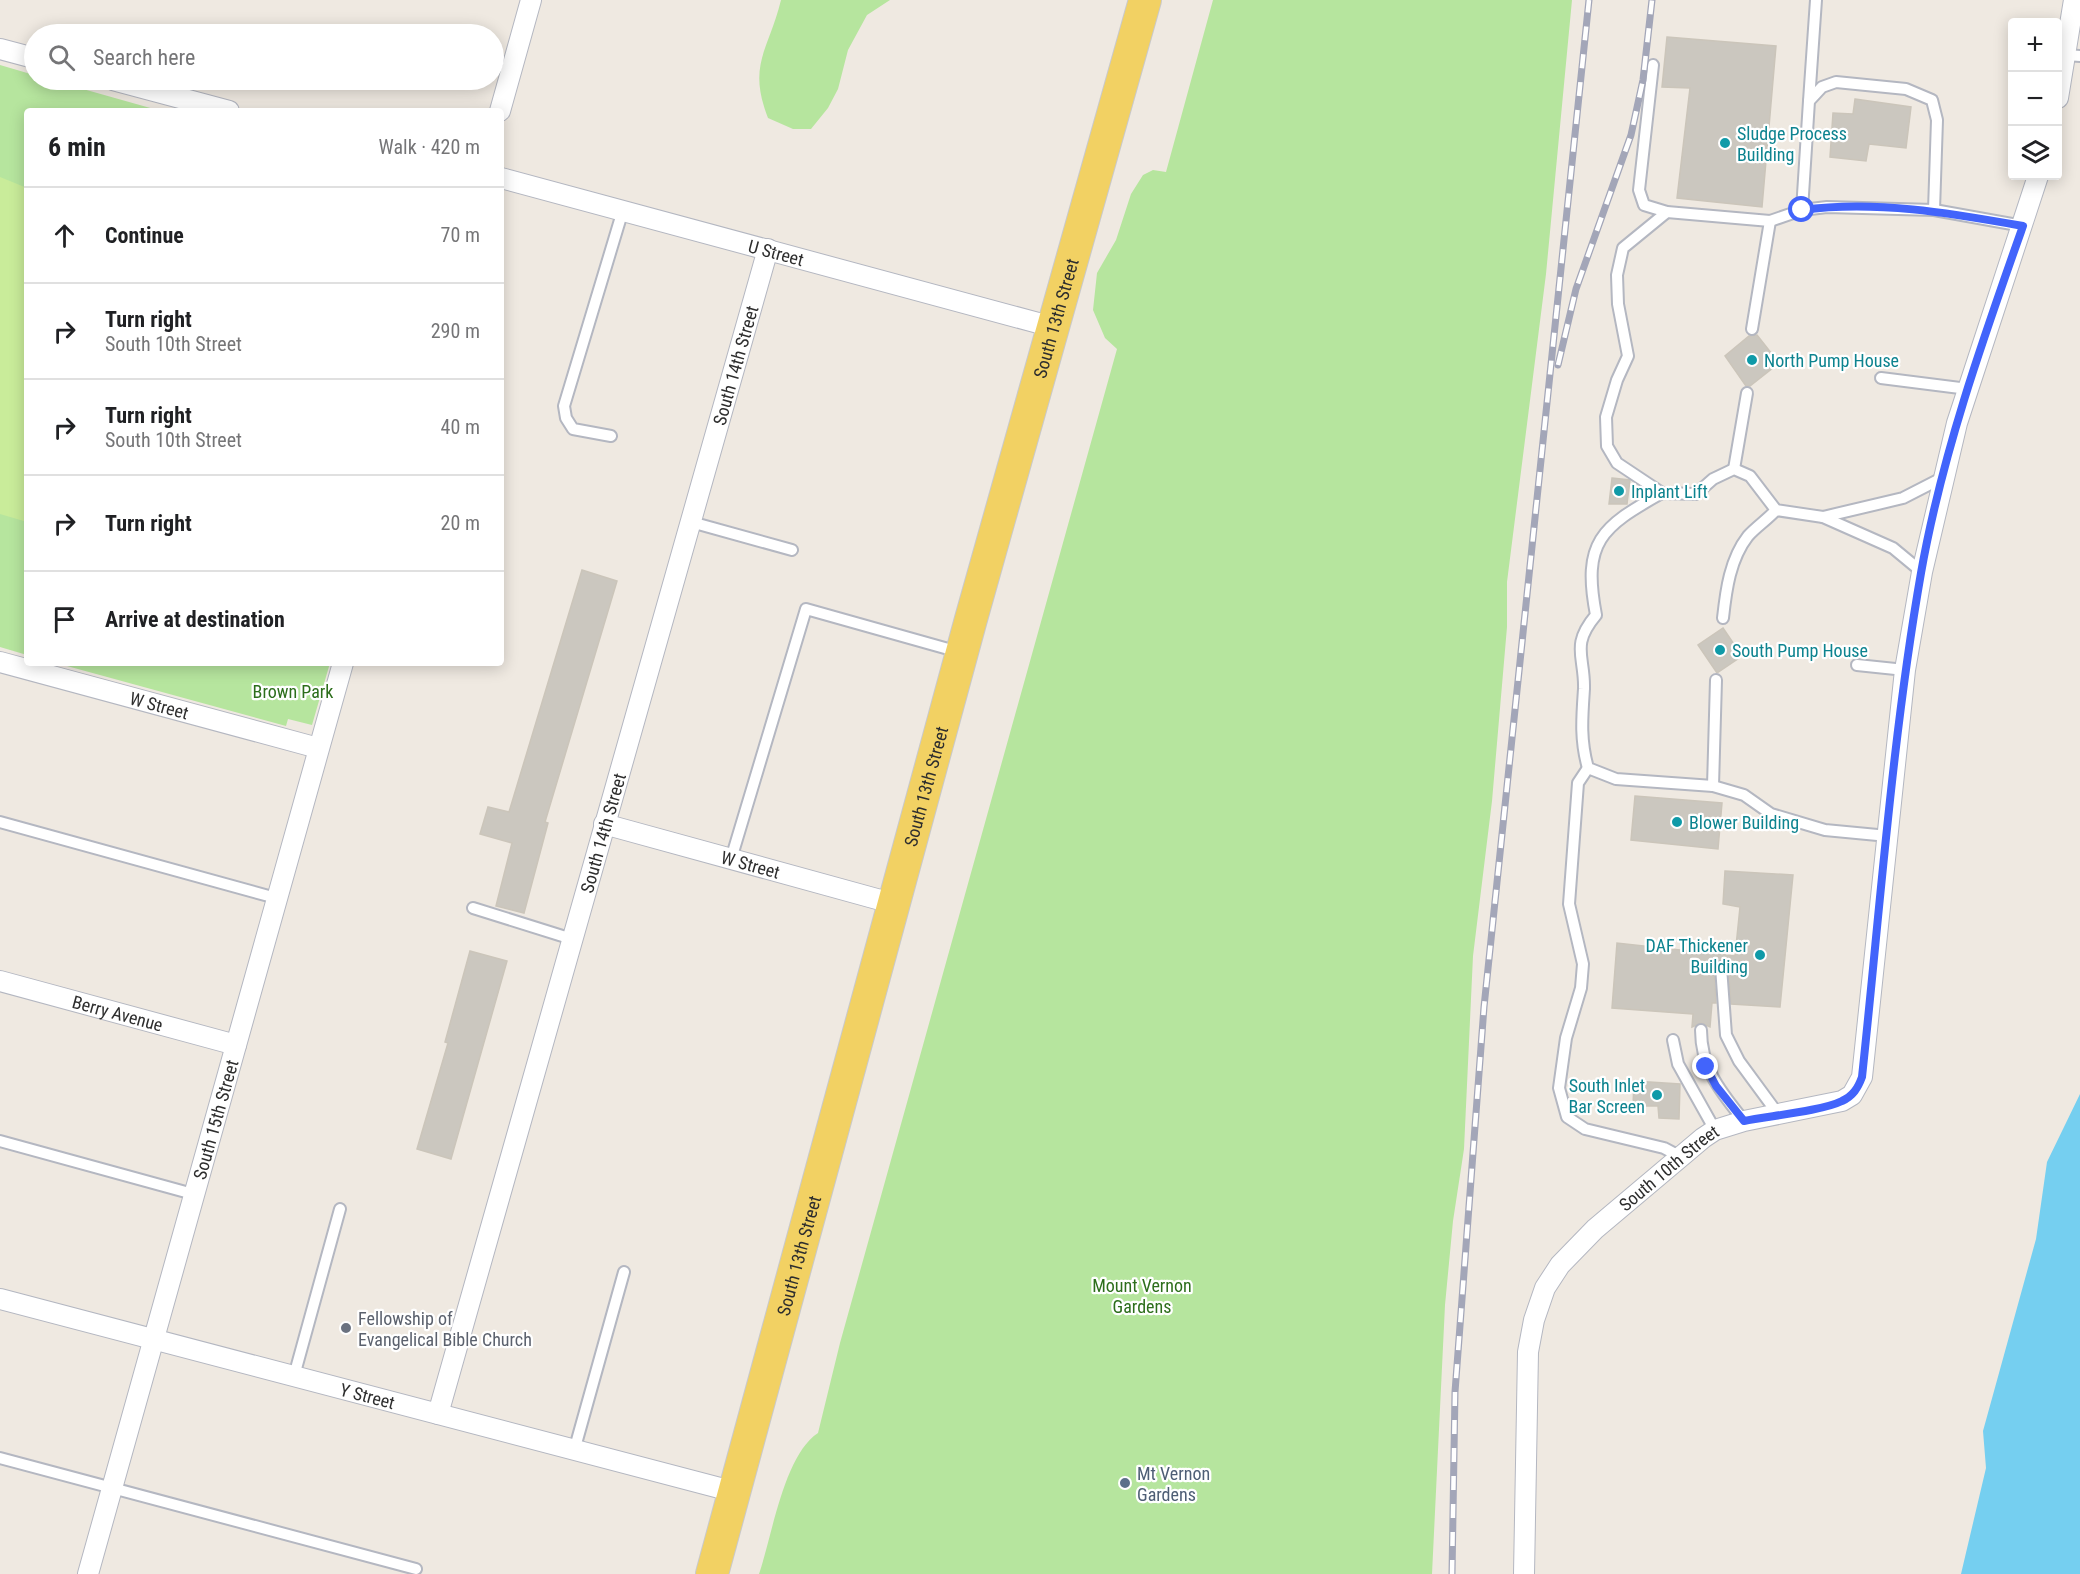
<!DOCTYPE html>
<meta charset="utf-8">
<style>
body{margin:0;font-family:"Roboto Condensed",sans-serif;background:#f2f2f2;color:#202124}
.controls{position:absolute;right:18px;top:18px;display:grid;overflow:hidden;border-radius:6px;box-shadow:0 3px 15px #0003}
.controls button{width:54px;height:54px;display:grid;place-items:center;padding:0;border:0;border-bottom:2px solid #e0e0e0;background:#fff;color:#202124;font:30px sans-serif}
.stop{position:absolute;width:18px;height:18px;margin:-14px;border:4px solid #4264fb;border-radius:50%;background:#fff}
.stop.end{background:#4264fb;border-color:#fff;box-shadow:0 2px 6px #0008}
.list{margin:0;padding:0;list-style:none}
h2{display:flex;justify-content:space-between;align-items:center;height:78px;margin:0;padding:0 24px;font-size:26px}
h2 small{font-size:20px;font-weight:400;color:#757577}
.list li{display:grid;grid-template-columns:39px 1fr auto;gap:18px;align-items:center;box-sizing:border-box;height:96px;padding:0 24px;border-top:2px solid #e0e0e0}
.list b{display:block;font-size:22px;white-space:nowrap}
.list p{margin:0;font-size:20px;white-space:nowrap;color:#757577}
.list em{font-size:20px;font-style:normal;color:#757577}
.icon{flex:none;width:33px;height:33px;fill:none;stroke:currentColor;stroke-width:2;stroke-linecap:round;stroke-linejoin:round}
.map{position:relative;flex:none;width:2080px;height:1574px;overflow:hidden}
.search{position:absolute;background:#fff;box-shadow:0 3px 15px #0003;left:24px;top:24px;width:480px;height:66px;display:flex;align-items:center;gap:15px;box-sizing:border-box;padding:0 21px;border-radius:33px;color:#757577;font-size:22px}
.panel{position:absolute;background:#fff;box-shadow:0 3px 15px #0003;left:24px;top:108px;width:480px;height:558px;border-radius:6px}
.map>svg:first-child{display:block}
.green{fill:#b6e59e}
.pitch{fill:#c9ec9a}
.water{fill:#75cff0}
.building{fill:#cbc7bf;stroke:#cbc5ba;stroke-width:1.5}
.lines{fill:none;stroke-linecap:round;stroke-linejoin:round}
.service-casing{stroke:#b4b7c1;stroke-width:14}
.minor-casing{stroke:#b4b7c1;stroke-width:22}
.primary-casing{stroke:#c9c9c9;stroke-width:34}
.service{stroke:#fff;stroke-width:10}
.minor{stroke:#fff;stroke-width:20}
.primary{stroke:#f2d163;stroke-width:32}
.rail-casing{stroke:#a3a6b8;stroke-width:7}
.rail{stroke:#fff;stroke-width:4.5;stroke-dasharray:14;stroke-linecap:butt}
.route{stroke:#4264fb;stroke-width:8}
.culture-dot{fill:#0f9aa8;stroke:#fff;stroke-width:2}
.worship-dot{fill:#6b7280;stroke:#fff;stroke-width:2}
.service-dot{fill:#5c6f8a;stroke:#fff;stroke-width:2}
.labels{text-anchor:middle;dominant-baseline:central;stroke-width:4.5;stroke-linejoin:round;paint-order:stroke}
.culture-label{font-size:18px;fill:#0d838f;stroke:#fff;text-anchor:start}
.street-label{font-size:18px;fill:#2e2e2e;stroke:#fff}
.park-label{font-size:18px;fill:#2c6e1b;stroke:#fff}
.worship-label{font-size:18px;fill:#5b616d;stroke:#fff;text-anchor:start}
.service-label{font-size:18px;fill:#4e5e75;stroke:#fff;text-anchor:start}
</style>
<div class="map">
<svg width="2080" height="1574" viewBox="0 0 2080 1574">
<rect width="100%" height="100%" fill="#efe9e1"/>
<g class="green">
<path d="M781 0H890L867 15 848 50 838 89 828 108 811 129H793L768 118C747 64 769 50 781 0Z"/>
<path d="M1213 0H1572L1546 274 1507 582V627L1492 801 1473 956 1464 1149 1453 1221 1445 1305 1432 1574H759C772 1536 784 1455 818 1433L840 1343 1117 349 1105 338 1093 310 1097 273 1116 240 1131 194 1143 175 1153 170 1166 172Z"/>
<path d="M0 65 34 75V80H51L161 111H27V655L0 647Z"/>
<path d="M56 663H330L312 725 288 719 286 726Z"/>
</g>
<path class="pitch" d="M0 177 27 188V522L0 514Z"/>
<path class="water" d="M2080 1094V1574H1961L1986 1468 1983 1431 2036 1239 2047 1162Z"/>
<g class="building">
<path d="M1667 37 1776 46 1762 207 1677 198 1690 88 1662 87Z"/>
<path d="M1855 99 1911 107 1906 148 1869 144 1866 161 1830 157 1833 113 1853 114Z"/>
<path d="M1757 335 1779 363 1750 386H1746L1725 356 1749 336Z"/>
<path d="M1612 478 1630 480 1627 504H1609Z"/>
<path d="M582 570 617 581 545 822 548 823 524 913 496 906 512 843 480 834 488 807 509 812Z"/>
<path d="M1723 628 1742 656 1717 673 1698 645Z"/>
<path d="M1635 796 1722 803 1718 849 1631 840Z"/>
<path d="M1725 871 1793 875 1780 1007 1731 1004 1728 966 1721 960 1716 961 1714 967 1716 1003H1712L1710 1027 1701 1023 1692 1027 1693 1014 1612 1008 1617 943 1735 956 1740 907 1723 904Z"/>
<path d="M470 951 507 961 451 1159 417 1149 448 1043 445 1042Z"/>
<path d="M1634 1081 1680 1084 1679 1119 1659 1118 1658 1106H1633Z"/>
</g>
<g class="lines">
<g class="service-casing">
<g id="service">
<path d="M2067 55 2080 56"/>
<path d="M1653 65 1639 190 1644 205 1667 212 1770 221 1802 210 1827 207 1934 210 2023 226"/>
<path d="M1809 101 1816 0"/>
<path d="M1802 210 1809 101 1822 87 1836 82 1906 89 1932 100 1937 120 1934 210"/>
<path d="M1667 212 1623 248 1617 275 1618 304 1628 356 1617 380 1606 417 1607 446 1617 463 1662 493 1696 494 1713 479 1734 469 1750 476 1776 510 1823 517 1903 498 1942 478"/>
<path d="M1752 329 1770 221"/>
<path d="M1881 378 1968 389"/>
<path d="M611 436 573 429 566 418 564 406 623 210"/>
<path d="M1734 469 1747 393"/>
<path d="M1662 493C1601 527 1582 542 1596 615 1570 646 1585 656 1584 689 1582 718 1580 740 1588 768L1616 779 1713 786 1744 795 1771 814 1825 830 1888 836"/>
<path d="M1823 517 1893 548 1922 572"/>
<path d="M691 522 792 550"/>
<path d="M1723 618C1726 590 1730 559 1748 536 1756 527 1768 519 1776 510"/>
<path d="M1857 665 1905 670"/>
<path d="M1588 768 1578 783 1569 904 1583 964 1581 988 1566 1038 1559 1088 1567 1117 1585 1129 1664 1148 1681 1157"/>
<path d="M1713 786 1716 680"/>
<path d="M0 822 276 898"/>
<path d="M731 859 806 609 959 652"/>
<path d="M473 908 572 939"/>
<path d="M1721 967 1726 1035 1739 1061 1778 1114"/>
<path d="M1701 1030C1701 1069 1721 1092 1744 1121"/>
<path d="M1673 1040 1678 1064 1715 1130"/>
<path d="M0 1141 193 1194"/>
<path d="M294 1376 340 1209"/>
<path d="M574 1451 624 1272"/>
<path d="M0 1458 416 1569"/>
</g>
</g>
<g class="minor-casing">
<g id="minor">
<path d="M0 49 34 58"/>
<path d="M113 80 229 111"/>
<path d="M2058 98 2074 0"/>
<path d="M500 111 531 0"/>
<path id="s1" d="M501 178 1053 327"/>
<path id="s2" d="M0 662 318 748"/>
<path id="s3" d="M604 824 895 904"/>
<path id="s4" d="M0 981 236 1045"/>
<path id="s5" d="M0 1299 735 1492"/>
<path id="s6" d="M438 1414 768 249"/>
<path id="s7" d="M88 1574 343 663"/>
<path id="s8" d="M1524 1574 1528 1352 1534 1320 1545 1288 1560 1265 1595 1229 1703 1138 1715 1130 1744 1121 1842 1101 1852 1095 1862 1077 1905 670 1922 572 1957 423 2038 176"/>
</g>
</g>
<g class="primary-casing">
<g id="primary">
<path id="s9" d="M712 1574 971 619 1145 0"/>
</g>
</g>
<use href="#service" class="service"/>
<use href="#minor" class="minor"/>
<use href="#primary" class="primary"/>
<g class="rail-casing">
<g id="rail">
<path d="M1558 365 1576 289 1631 135 1643 80 1652 0"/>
<path d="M1452 1574 1455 1392 1484 1007 1589 0"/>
</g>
</g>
<use href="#rail" class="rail"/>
</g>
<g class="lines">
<path class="route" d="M1706 1067 1716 1086 1744 1121C1768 1116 1822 1111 1842 1101 1853 1096 1858 1088 1862 1077 1880 909 1892 739 1921 573 1942 454 1983 339 2023 226 1950 213 1875 200 1802 210"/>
</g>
<g class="culture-dot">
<circle cx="1725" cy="143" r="6"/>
<circle cx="1752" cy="360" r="6"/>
<circle cx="1619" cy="491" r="6"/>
<circle cx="1720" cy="650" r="6"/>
<circle cx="1677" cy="822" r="6"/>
<circle cx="1760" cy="955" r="6"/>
<circle cx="1657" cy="1095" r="6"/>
</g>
<circle class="worship-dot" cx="346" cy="1328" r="6"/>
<circle class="service-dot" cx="1125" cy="1483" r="6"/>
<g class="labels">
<g class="culture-label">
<text x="1737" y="133">Sludge Process<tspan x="1737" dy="21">Building</tspan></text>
<text x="1764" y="360">North Pump House</text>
<text x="1631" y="491">Inplant Lift</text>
<text x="1732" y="650">South Pump House</text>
<text x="1689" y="822">Blower Building</text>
<text x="1748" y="945" text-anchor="end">DAF Thickener<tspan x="1748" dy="21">Building</tspan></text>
<text x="1645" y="1085" text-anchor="end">South Inlet<tspan x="1645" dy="21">Bar Screen</tspan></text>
</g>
<g class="street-label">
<text stroke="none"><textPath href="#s1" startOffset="285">U Street</textPath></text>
<text stroke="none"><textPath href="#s9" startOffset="1302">South 13th Street</textPath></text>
<text stroke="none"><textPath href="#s6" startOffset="1090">South 14th Street</textPath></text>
<text stroke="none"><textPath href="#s2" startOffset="165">W Street</textPath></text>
<text stroke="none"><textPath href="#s9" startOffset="816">South 13th Street</textPath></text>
<text stroke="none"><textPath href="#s6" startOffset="604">South 14th Street</textPath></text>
<text stroke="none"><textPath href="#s3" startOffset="152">W Street</textPath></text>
<text stroke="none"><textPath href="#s4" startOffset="122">Berry Avenue</textPath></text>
<text stroke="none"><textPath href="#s7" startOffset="472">South 15th Street</textPath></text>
<text stroke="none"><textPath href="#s8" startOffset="462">South 10th Street</textPath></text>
<text stroke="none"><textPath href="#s9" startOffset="330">South 13th Street</textPath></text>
<text stroke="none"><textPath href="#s5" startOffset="380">Y Street</textPath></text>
</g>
<g class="park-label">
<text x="293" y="691">Brown Park</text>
<text x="1142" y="1285">Mount Vernon<tspan x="1142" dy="21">Gardens</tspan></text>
</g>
<g class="worship-label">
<text x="358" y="1318">Fellowship of<tspan x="358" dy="21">Evangelical Bible Church</tspan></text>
</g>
<g class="service-label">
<text x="1137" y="1473">Mt Vernon<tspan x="1137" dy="21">Gardens</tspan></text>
</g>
</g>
</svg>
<div class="controls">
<button>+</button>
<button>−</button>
<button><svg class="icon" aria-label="layers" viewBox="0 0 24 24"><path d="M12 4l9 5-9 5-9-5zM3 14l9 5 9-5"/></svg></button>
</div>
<div class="stop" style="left:1802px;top:210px"></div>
<div class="stop end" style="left:1706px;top:1067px"></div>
<div class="search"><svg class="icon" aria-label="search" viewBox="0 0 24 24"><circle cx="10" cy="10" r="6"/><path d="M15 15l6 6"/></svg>Search here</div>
<section class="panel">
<h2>6 min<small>Walk · 420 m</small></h2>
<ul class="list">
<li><svg class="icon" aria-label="ahead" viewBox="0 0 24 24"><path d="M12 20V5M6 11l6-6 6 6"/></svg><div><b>Continue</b></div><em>70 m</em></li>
<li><svg class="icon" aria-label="right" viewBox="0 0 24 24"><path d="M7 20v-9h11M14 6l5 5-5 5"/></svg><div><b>Turn right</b><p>South 10th Street</p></div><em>290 m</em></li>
<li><svg class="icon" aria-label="right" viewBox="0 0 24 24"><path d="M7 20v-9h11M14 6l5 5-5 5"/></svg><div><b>Turn right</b><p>South 10th Street</p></div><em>40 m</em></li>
<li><svg class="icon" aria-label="right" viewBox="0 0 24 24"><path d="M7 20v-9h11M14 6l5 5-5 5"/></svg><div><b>Turn right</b></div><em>20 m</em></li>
<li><svg class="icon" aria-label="arrive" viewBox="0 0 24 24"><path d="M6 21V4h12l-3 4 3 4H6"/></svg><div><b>Arrive at destination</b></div></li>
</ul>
</section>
</div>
